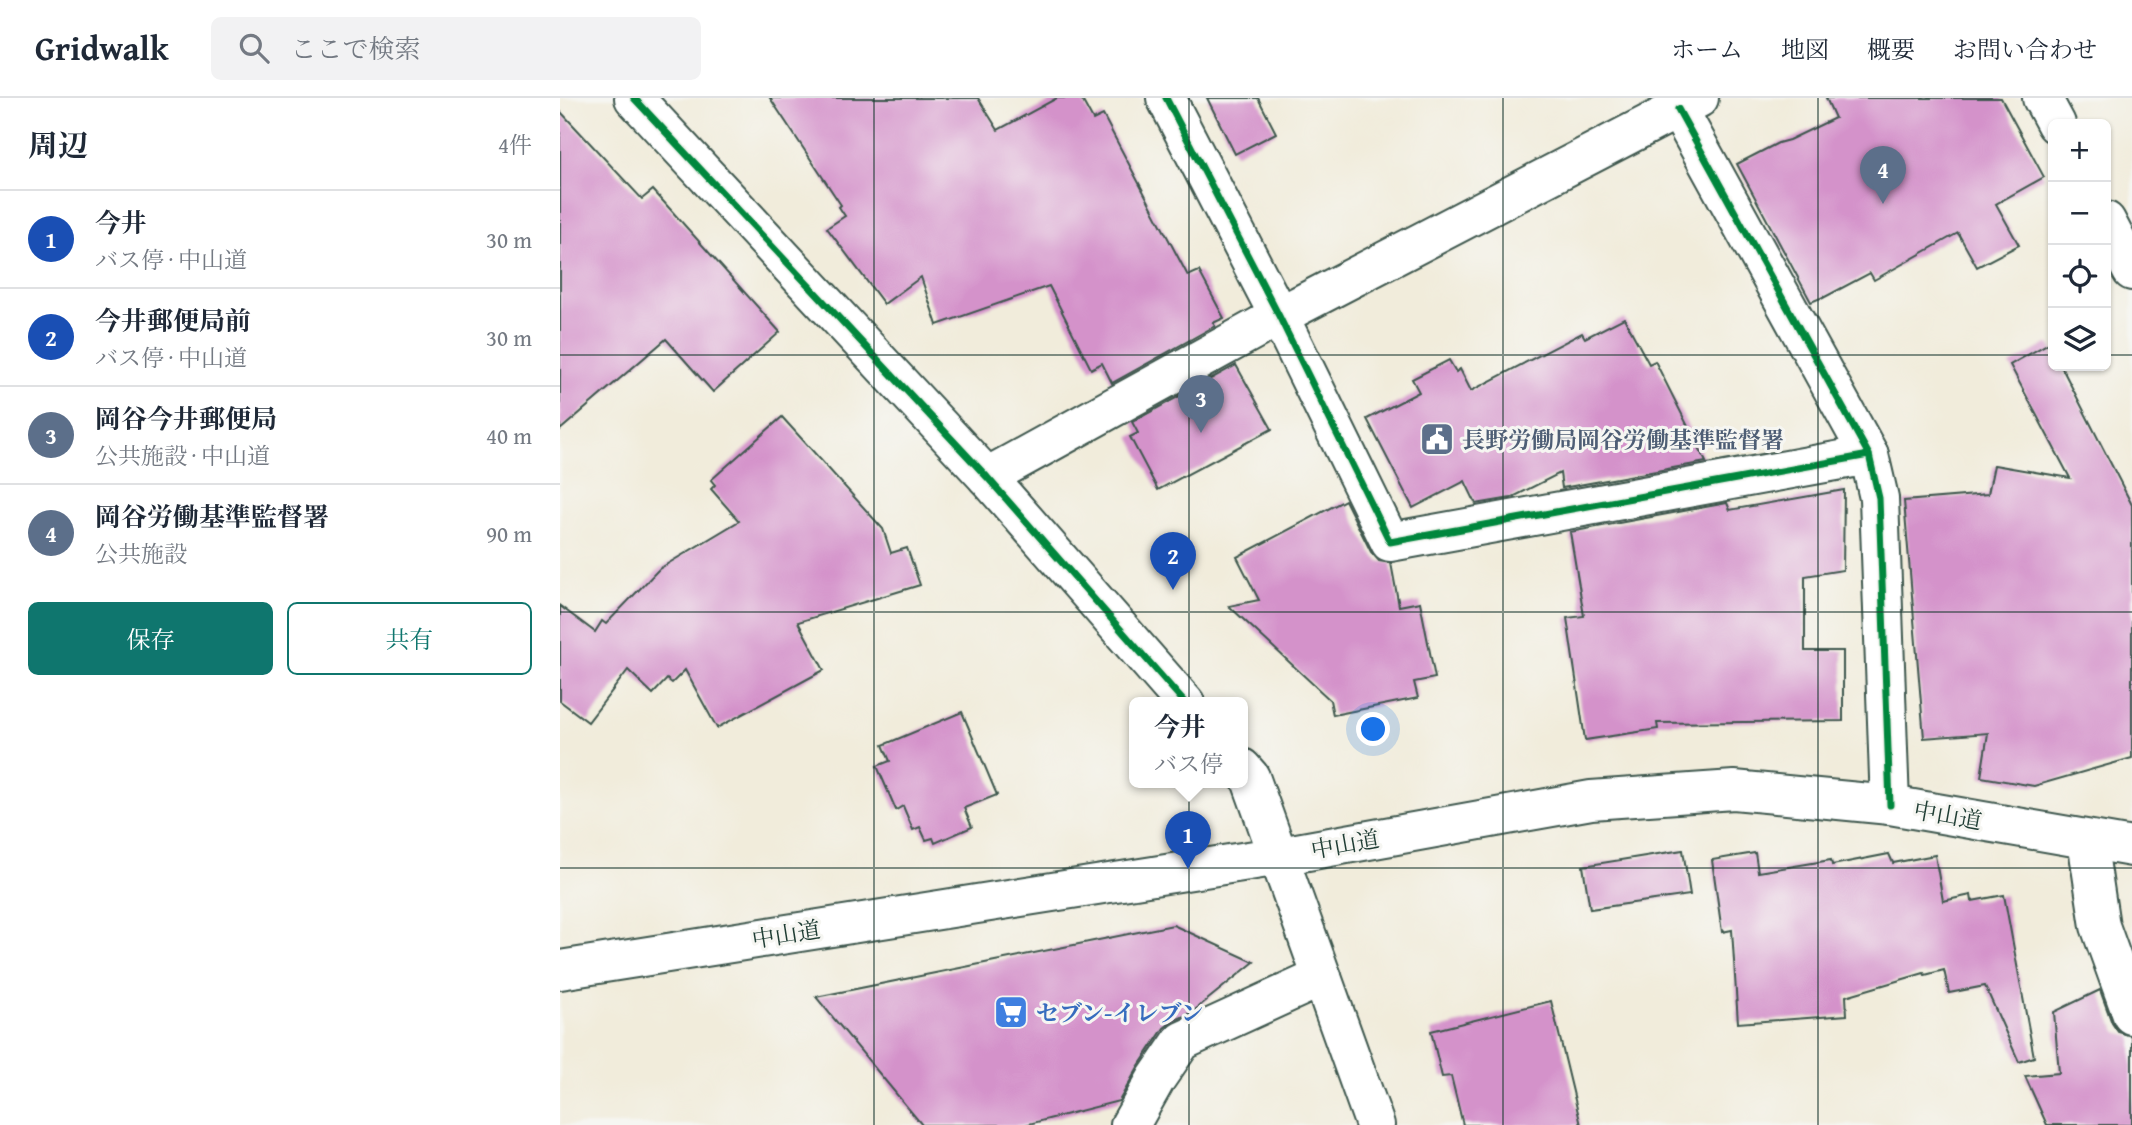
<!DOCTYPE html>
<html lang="ja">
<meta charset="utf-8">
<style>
body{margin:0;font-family:"Gentium Book Plus","Noto Serif JP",serif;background:#f2f2f3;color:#1f2937}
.controls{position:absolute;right:21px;top:21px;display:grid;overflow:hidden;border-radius:10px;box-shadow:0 2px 5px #0004}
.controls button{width:63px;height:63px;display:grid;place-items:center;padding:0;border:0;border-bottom:2px solid #e0e1e3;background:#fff;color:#1f2937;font:35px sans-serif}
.you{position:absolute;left:814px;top:632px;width:24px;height:24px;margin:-18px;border:5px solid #fff;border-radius:50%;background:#1a73e8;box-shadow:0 0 0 10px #1a73e833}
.badge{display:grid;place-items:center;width:46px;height:46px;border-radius:50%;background:#0f766e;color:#fff;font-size:23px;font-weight:700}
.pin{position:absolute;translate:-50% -58px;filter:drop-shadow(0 2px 4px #0008)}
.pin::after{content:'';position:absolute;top:37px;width:24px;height:21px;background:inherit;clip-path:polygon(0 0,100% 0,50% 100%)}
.popup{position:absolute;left:569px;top:599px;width:119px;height:91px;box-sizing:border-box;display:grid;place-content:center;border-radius:10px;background:#fff;filter:drop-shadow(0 2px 5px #0005);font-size:23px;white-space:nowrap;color:#747a83}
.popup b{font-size:26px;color:#1f2937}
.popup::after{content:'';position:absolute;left:50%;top:100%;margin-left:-14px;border:14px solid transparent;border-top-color:#fff}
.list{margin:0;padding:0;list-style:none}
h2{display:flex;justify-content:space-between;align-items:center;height:91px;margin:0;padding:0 28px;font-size:30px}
h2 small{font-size:23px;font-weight:400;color:#747a83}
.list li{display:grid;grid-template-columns:46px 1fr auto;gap:21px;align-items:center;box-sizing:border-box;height:98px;padding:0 28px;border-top:2px solid #e0e1e3}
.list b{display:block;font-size:26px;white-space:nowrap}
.list p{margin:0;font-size:23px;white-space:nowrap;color:#747a83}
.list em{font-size:23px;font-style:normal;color:#747a83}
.actions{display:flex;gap:14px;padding:21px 28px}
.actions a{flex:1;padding:16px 0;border:2px solid #0f766e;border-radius:10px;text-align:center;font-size:24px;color:#0f766e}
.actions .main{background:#0f766e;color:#fff}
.icon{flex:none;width:38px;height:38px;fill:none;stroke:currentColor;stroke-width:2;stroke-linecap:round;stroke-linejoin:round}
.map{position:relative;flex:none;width:1572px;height:1027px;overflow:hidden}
header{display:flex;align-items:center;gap:42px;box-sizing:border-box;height:98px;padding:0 35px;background:#fff;border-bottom:2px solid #e0e1e3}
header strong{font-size:33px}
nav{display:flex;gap:38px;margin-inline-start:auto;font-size:24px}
.search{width:490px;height:63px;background:#f2f2f3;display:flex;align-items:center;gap:18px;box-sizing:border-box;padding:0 24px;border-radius:10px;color:#747a83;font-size:26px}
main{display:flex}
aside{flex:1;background:#fff}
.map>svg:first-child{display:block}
.building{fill:#d492ca}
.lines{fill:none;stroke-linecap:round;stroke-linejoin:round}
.street-casing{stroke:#3e574d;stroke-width:42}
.secondary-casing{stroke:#3e574d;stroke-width:42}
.highway-casing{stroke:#3e574d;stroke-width:42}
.street{stroke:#fff;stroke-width:38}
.secondary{stroke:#fff;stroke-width:38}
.highway{stroke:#fff;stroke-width:38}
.cycleway-casing{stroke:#f6f6f2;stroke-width:11}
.cycleway{stroke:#00873e;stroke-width:7}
.grid{fill:none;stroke:#1f3d34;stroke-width:2;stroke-opacity:0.55}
.labels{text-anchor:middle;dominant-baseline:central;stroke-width:6;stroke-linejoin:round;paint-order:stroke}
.service-label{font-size:23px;font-weight:bold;fill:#4e5e75;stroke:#f6f6f2;text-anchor:start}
.street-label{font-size:23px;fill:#1f3d34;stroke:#f6f6f2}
.shop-label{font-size:23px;font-weight:bold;fill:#366cbe;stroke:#f6f6f2;text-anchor:start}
</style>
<header>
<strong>Gridwalk</strong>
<div class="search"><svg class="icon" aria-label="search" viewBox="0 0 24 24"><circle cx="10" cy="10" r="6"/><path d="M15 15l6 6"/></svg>ここで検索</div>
<nav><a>ホーム</a><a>地図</a><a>概要</a><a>お問い合わせ</a></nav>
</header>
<main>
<aside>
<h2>周辺<small>4件</small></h2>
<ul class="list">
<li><span class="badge" style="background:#1a4fb4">1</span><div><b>今井</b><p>バス停 · 中山道</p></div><em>30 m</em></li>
<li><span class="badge" style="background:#1a4fb4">2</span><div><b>今井郵便局前</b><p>バス停 · 中山道</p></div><em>30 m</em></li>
<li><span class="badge" style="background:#5c6f8a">3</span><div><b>岡谷今井郵便局</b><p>公共施設 · 中山道</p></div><em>40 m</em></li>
<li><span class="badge" style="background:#5c6f8a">4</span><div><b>岡谷労働基準監督署</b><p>公共施設</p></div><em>90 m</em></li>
</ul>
<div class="actions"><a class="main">保存</a><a>共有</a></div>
</aside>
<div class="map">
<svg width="1572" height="1027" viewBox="0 0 1572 1027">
<rect width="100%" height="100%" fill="#f6f6f2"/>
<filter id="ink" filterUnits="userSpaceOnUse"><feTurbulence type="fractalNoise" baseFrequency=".0143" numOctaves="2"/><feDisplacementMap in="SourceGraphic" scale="14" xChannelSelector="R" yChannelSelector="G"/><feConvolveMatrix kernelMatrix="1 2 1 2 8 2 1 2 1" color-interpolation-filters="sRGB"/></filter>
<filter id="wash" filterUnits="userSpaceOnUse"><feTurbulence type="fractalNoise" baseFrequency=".00686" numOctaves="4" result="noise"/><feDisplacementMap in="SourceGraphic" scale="28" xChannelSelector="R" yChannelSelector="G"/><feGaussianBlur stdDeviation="1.57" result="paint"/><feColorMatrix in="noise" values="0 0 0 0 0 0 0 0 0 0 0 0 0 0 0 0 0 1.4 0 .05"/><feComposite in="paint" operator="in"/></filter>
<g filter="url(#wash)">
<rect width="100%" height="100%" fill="#f1ecdb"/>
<g id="blocks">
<g class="building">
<path d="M210 0H418L438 32 497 0H521L533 22 543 17 628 178 639 173 664 220 653 225 655 228 552 285 542 265 531 271 489 188 377 227 361 179 324 206 267 130 285 118 279 109 281 107Z"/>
<path d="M647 0H698L716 35 675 56Z"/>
<path d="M1266 0H1441L1484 79 1436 106 1459 147 1417 169 1398 135 1314 182 1310 175 1263 200V199L1251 204 1177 66 1218 45 1229 42 1275 20Z"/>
<path d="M0 13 82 101 93 92 220 234 153 294 106 241 0 332Z"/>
<path d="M1064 220 1089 266 1095 263 1146 364 1002 390 1000 375 951 400 916 406 905 383 853 410 807 321 859 294 852 281 889 262 896 274 900 271 911 293 1022 235 1025 240Z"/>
<path d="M1489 245 1493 253V268H1501L1572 407V660L1474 688 1421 679 1428 635 1364 640 1344 403 1428 396 1434 367 1510 380 1450 267Z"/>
<path d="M676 267 712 331 598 392 570 339 578 335 572 324Z"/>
<path d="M222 319 323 431 331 455 347 450 360 487 238 524 264 572 157 630 125 572 112 585 107 581 93 596 68 572 28 624 0 603V508L35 534 42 523 46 526 99 471 179 423 151 391 155 387 151 382Z"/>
<path d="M1284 392 1283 472 1245 478V553H1283V623L1097 625 1098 631 1025 642 1007 520 1024 518 1010 434 1167 405 1170 412Z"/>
<path d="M785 402 811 454 819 463 831 465 839 508 860 504 875 580 854 584 858 600 773 617 770 602 669 508 699 502 677 459Z"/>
<path d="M402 614 437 697 404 710 412 729 375 745 373 740 366 742 360 729 353 732 343 708 336 712 317 668 330 663 323 647Z"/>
<path d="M1123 752 1130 797 1030 811 1023 768Z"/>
<path d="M1195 755 1198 774 1271 762 1272 767 1329 756 1333 765 1375 757 1383 803 1411 797 1412 803 1444 797 1474 959 1459 964 1425 888 1389 895 1384 872 1365 877 1364 875 1286 898 1287 917 1178 925 1172 832 1162 834 1152 762Z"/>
<path d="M613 827 694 864 631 915 613 923 604 930 578 969 559 1003 465 1027H362L256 899Z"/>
<path d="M1540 892 1552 925 1558 934 1572 938V1027H1487L1465 978 1499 975 1494 914Z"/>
<path d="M991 903 1021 1027H903L891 978 882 979 871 933Z"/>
</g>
</g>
</g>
<g filter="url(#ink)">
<use href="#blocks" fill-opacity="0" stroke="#3e574d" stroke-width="2"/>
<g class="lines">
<g class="street-casing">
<g id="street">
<path d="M606 0 719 218 830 444 1309 357"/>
<path d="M1482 0 1496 26"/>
<path d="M1118 11 1309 357 1319 400 1330 707"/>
<path d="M1546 123 1572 173"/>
<path d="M427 379 719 218 1139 0"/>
<path d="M1527 742 1540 828 1572 917"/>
<path d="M570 1027 596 981 622 943 762 879"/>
</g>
</g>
<g class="secondary-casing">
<g id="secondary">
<path d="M74 0 427 379 625 605"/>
<path d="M682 670 690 679 815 1027"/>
</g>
</g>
<g class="highway-casing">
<path id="highway" d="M0 872 720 758 1031 702 1174 692 1330 707 1572 749"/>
</g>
<use href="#street" class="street"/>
<use href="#secondary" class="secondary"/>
<use href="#highway" class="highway"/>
<g class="cycleway-casing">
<g id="cycleway">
<path d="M74 0 427 379 625 605"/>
<path d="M606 0 719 218 830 444 1309 357"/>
<path d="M1118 11 1309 357 1319 400 1330 707"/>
</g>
</g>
<use href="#cycleway" class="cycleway"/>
</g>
</g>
<path class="grid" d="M314 0V1027M629 0V1027M943 0V1027M1258 0V1027M0 257H1493M1546 257H1572M0 514H1572M0 770H1572"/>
<defs>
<g id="civic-square" transform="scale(1.75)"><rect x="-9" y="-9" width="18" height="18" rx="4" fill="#5c6f8a" stroke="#f6f6f2"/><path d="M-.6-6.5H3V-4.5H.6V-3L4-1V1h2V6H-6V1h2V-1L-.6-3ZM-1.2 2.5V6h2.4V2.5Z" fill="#fff"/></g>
<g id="supermarket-square" transform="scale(1.75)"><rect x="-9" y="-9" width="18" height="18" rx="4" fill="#3f7fe0" stroke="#f6f6f2"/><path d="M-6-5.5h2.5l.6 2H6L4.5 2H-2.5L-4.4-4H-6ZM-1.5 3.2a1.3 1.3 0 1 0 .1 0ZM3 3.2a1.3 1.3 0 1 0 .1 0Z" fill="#fff"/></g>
</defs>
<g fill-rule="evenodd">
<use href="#civic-square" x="877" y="341"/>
<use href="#supermarket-square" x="451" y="914"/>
</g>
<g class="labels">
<g class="service-label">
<text x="902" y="341">長野労働局岡谷労働基準監督署</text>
</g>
<g class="street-label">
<text transform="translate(1388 717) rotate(10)">中山道</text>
<text transform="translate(785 746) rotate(-10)">中山道</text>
<text transform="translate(226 836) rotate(-9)">中山道</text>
</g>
<g class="shop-label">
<text x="476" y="914">セブン-イレブン</text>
</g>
</g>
</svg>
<div class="controls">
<button>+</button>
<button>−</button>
<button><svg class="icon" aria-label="locate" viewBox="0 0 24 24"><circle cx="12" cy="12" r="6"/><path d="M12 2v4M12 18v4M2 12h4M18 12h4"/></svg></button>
<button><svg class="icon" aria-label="layers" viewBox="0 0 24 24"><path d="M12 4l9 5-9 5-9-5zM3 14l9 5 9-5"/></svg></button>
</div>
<div class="you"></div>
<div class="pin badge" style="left:628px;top:771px;background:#1a4fb4">1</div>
<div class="popup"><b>今井</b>バス停</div>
<div class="pin badge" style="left:613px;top:492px;background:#1a4fb4">2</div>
<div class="pin badge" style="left:641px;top:335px;background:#5c6f8a">3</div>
<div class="pin badge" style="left:1323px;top:106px;background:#5c6f8a">4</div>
</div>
</main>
